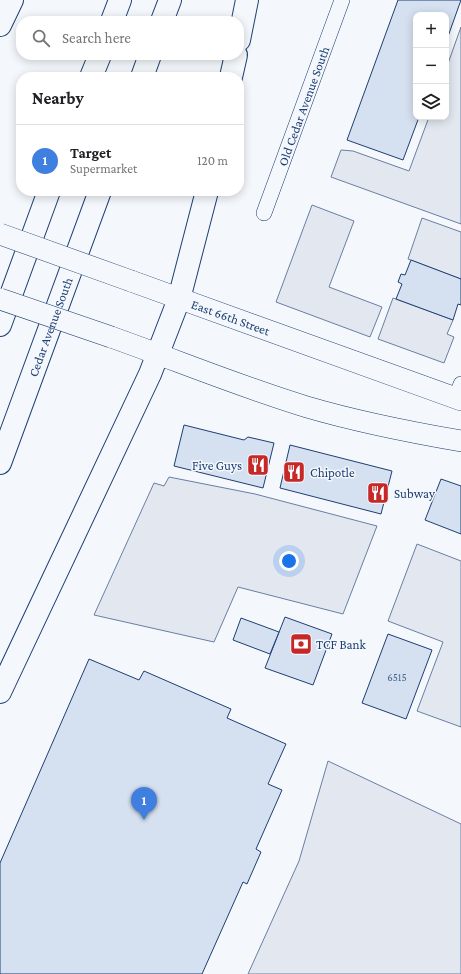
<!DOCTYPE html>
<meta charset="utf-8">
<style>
body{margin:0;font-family:"Crimson Pro",serif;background:#f2f2f2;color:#202124}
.controls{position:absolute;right:12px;top:12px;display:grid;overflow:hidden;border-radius:8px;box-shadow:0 2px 10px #0003}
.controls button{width:36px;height:36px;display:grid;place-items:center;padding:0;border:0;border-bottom:1px solid #e0e0e0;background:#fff;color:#202124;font:20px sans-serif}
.you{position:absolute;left:289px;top:561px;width:14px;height:14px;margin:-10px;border:3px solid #fff;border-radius:50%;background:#1a73e8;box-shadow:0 0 0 6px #1a73e833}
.badge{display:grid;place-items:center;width:26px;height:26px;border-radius:50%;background:#1a73e8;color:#fff;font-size:13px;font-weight:700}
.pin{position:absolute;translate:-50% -33px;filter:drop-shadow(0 1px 2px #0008)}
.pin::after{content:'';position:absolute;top:21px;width:14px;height:12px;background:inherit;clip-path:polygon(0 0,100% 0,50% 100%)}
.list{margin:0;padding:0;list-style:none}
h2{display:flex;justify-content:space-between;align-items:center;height:52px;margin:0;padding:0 16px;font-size:17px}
h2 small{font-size:13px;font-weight:400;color:#757577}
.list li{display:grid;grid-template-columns:26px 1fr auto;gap:12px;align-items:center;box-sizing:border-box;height:72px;padding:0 16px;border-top:1px solid #e0e0e0}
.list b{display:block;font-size:15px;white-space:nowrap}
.list p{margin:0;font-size:13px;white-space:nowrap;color:#757577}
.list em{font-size:13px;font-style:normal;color:#757577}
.icon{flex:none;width:22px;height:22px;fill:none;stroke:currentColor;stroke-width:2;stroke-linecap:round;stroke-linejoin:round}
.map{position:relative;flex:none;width:461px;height:974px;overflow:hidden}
.search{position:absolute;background:#fff;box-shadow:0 2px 10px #0003;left:16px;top:16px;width:228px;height:44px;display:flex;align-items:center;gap:10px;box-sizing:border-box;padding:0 14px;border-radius:16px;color:#757577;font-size:15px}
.panel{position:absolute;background:#fff;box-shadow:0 2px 10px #0003;left:16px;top:72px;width:228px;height:124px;border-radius:16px}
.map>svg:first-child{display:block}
.parking{fill:#e3e8f0;stroke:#687fa3}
.building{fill:#d5e0f0;stroke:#1d3f73}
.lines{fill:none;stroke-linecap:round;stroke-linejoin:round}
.minor-casing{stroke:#1d3f73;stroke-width:16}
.secondary-casing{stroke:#1d3f73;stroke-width:22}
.motorway-casing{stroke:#1d3f73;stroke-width:24}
.minor{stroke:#f4f7fb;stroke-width:15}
.secondary{stroke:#f4f7fb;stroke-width:21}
.motorway{stroke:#f4f7fb;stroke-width:22}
.secondary-bridge-casing{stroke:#1d3f73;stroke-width:22;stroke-linecap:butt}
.secondary-bridge{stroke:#f4f7fb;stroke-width:21}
.labels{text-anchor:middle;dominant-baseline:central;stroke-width:3;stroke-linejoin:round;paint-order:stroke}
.number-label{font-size:11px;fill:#4b6792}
.street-label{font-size:13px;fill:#1d3f73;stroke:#f4f7fb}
.poi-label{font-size:13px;fill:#1d3f73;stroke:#f4f7fb;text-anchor:start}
</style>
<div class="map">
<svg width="461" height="974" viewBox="0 0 461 974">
<rect width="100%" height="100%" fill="#f4f7fb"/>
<g class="parking">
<path d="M461 27V224L331 177 341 150 353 151 409 171 429 117H446V69Z"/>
<path d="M312 205 354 221 329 287 382 307 370 337 276 302Z"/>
<path d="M422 218 461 232V279L408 259Z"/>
<path d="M393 298 453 320 447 334 454 337 444 363 378 339Z"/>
<path d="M169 477 255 494 377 526 343 614 238 587 214 642 94 615 154 483 164 486Z"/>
<path d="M417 544 461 561V727L417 711 443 642 388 621Z"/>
<path d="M328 761 461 824V974H248L299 861Z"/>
</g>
<g class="building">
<path d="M398 0H461L446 42V15H416V117H419L403 160 347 140Z"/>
<path d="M411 260 461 279V305L458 304 453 320 396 299 402 284 398 282 401 274 405 275Z"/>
<path d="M184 425 244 440 248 437 274 443 263 488 174 466Z"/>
<path d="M290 445 392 471 381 514 280 488Z"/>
<path d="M441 479 461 486V534L425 520Z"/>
<path d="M285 617 332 634 313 685 265 668Z"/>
<path d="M241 618 279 632 270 654 233 640Z"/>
<path d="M388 634 432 650 406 719 362 703Z"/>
<path d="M89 659 139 680 144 671 231 709 227 718 286 744 268 784 282 790 256 849 261 852 247 884 243 882 202 974H0V863Z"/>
</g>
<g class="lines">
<g class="minor-casing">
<g id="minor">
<path id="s1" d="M264 213 342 0"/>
<path d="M456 398 461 384"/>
</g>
</g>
<g class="secondary-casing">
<g id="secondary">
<path id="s2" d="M131 281 461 400"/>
<path d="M111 337C176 360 241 387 307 407 358 422 409 432 461 441"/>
</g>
</g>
<g class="motorway-casing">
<g id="motorway">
<path d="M112 21 120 0"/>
<path d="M162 21 170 0"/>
<path d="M0 25 12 0"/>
<path d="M239 40 247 0"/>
<path d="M91 77 100 55"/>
<path d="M142 77 150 55"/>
<path d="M231 77 236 55"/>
<path d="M0 325 49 191"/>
<path id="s3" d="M0 463 100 191"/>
<path d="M0 692 150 374 179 299 207 191"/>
</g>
</g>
<use href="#minor" class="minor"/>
<use href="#secondary" class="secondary"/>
<use href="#motorway" class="motorway"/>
<g class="secondary-bridge-casing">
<g id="secondary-bridge">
<path d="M0 234 131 281"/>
<path d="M0 299 111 337"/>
</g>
</g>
<use href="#secondary-bridge" class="secondary-bridge"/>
</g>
<defs>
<g id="restaurant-square" transform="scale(1.15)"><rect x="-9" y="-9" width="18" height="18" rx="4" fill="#c62828" stroke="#f4f7fb"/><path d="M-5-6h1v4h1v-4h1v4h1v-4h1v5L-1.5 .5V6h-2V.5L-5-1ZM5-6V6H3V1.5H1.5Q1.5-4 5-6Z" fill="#fff"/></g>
<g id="bank-square" transform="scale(1.15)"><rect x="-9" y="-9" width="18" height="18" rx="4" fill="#c62828" stroke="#f4f7fb"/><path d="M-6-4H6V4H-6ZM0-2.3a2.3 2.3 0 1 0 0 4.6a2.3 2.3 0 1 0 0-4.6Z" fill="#fff"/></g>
</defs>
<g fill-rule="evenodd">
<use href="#restaurant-square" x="258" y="465"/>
<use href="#restaurant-square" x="294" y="472"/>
<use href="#restaurant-square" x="378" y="493"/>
<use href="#bank-square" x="301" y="644"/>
</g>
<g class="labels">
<g class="number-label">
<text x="397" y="677">6515</text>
</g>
<g class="street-label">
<text stroke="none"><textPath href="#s1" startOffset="114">Old Cedar Avenue South</textPath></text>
<text stroke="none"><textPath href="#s2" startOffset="106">East 66th Street</textPath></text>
<text stroke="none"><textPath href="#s3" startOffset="145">Cedar Avenue South</textPath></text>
</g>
<g class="poi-label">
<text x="242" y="465" text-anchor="end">Five Guys</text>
<text x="310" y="472">Chipotle</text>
<text x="394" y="493">Subway</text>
<text x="316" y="644">TCF Bank</text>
</g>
</g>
</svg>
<div class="controls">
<button>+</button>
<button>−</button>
<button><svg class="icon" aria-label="layers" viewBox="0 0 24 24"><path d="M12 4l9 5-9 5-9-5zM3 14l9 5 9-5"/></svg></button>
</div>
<div class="you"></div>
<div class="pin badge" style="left:144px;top:820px;background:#3f7fe0">1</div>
<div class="search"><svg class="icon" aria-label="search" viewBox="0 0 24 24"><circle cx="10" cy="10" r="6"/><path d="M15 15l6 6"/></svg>Search here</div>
<section class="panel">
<h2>Nearby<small></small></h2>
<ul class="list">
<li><span class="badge" style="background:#3f7fe0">1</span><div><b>Target</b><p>Supermarket</p></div><em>120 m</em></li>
</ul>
</section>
</div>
